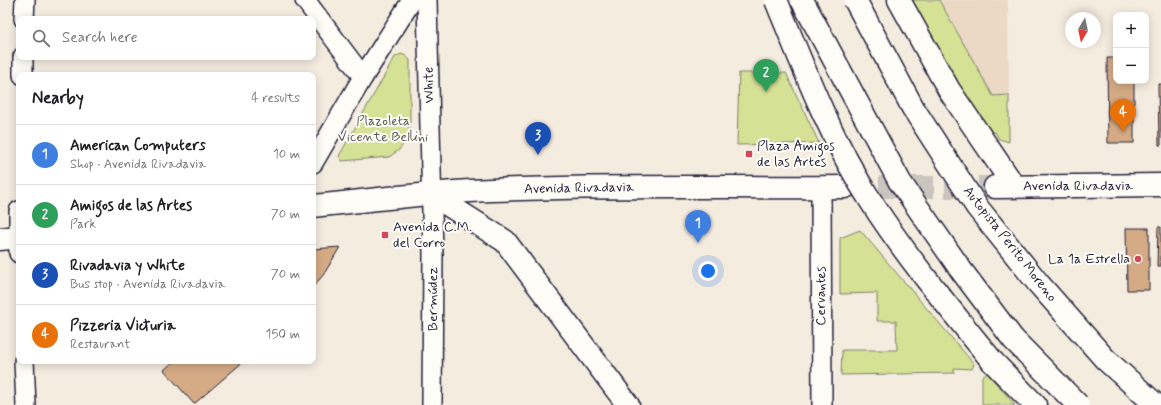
<!DOCTYPE html>
<meta charset="utf-8">
<style>
body{margin:0;font-family:Mynerve,sans-serif;background:#f2f2f2;color:#202124}
.controls{position:absolute;right:12px;top:12px;display:grid;overflow:hidden;border-radius:8px;box-shadow:0 2px 10px #0003}
.controls button{width:36px;height:36px;display:grid;place-items:center;padding:0;border:0;border-bottom:1px solid #e0e0e0;background:#fff;color:#202124;font:20px sans-serif}
.compass{position:absolute;left:1065px;top:12px;width:36px;height:36px;border-radius:50%;background:#fff;box-shadow:0 2px 10px #0003;rotate:189deg}
.you{position:absolute;left:708px;top:271px;width:14px;height:14px;margin:-10px;border:3px solid #fff;border-radius:50%;background:#1a73e8;box-shadow:0 0 0 6px #1a73e833}
.badge{display:grid;place-items:center;width:26px;height:26px;border-radius:50%;background:#2563eb;color:#fff;font-size:13px;font-weight:700}
.pin{position:absolute;translate:-50% -33px;filter:drop-shadow(0 1px 2px #0008)}
.pin::after{content:'';position:absolute;top:21px;width:14px;height:12px;background:inherit;clip-path:polygon(0 0,100% 0,50% 100%)}
.list{margin:0;padding:0;list-style:none}
h2{display:flex;justify-content:space-between;align-items:center;height:52px;margin:0;padding:0 16px;font-size:17px}
h2 small{font-size:13px;font-weight:400;color:#757577}
.list li{display:grid;grid-template-columns:26px 1fr auto;gap:12px;align-items:center;box-sizing:border-box;height:60px;padding:0 16px;border-top:1px solid #e0e0e0}
.list b{display:block;font-size:15px;white-space:nowrap}
.list p{margin:0;font-size:13px;white-space:nowrap;color:#757577}
.list em{font-size:13px;font-style:normal;color:#757577}
.icon{flex:none;width:22px;height:22px;fill:none;stroke:currentColor;stroke-width:2;stroke-linecap:round;stroke-linejoin:round}
.map{position:relative;flex:none;width:1161px;height:405px;overflow:hidden}
.search{position:absolute;background:#fff;box-shadow:0 2px 10px #0003;left:16px;top:16px;width:300px;height:44px;display:flex;align-items:center;gap:10px;box-sizing:border-box;padding:0 14px;border-radius:8px;color:#757577;font-size:15px}
.panel{position:absolute;background:#fff;box-shadow:0 2px 10px #0003;left:16px;top:72px;width:300px;height:292px;border-radius:8px}
.map>svg:first-child{display:block}
.built{fill:#ebd8c5}
.green{fill:#d5e295;stroke:#7c8268}
.building{fill:#d5ab86;stroke:#22223b}
.lines{fill:none;stroke-linecap:round;stroke-linejoin:round}
.primary-tunnel{stroke:#cbc4bf;stroke-width:22;stroke-dasharray:22 11;stroke-linecap:butt}
.street-casing{stroke:#22223b;stroke-width:22}
.secondary-casing{stroke:#22223b;stroke-width:25}
.primary-casing{stroke:#22223b;stroke-width:25}
.highway-casing{stroke:#22223b;stroke-width:25}
.street{stroke:#fdfcf7;stroke-width:19}
.secondary{stroke:#fdfcf7;stroke-width:22}
.primary{stroke:#fdfcf7;stroke-width:22}
.highway{stroke:#fdfcf7;stroke-width:22}
.highway-bridge-casing{stroke:#22223b;stroke-width:25;stroke-linecap:butt}
.highway-bridge{stroke:#fdfcf7;stroke-width:22}
.poi-dot{fill:#d1495b;stroke:#fdfcf7;stroke-width:1.5}
.labels{text-anchor:middle;dominant-baseline:central;stroke-width:4;stroke-linejoin:round;paint-order:stroke}
.street-label{font-size:14px;fill:#22223b;stroke:#fdfcf7}
.park-label{font-size:14px;fill:#585c56;stroke:#fdfcf7}
.poi-label{font-size:14px;fill:#22223b;stroke:#fdfcf7;text-anchor:start}
</style>
<div class="map">
<svg width="1161" height="405" viewBox="0 0 1161 405">
<rect width="100%" height="100%" fill="#f5ece0"/>
<filter id="ink" filterUnits="userSpaceOnUse"><feTurbulence type="fractalNoise" baseFrequency=".025" numOctaves="2"/><feDisplacementMap in="SourceGraphic" scale="8" xChannelSelector="R" yChannelSelector="G"/><feConvolveMatrix kernelMatrix="1 2 1 2 8 2 1 2 1" color-interpolation-filters="sRGB"/></filter>
<g filter="url(#ink)">
<path class="built" d="M939 0H1008L1009 95 993 97Z"/>
<g class="green">
<path d="M911 0H939L993 96 1009 95V142L999 139 995 132 992 133C961 90 936 46 911 0Z"/>
<path d="M401 54 406 56 410 60V135L399 150 389 157 342 161 339 156 395 57Z"/>
<path d="M739 73H786L819 143 737 145Z"/>
<path d="M860 230 974 364 972 369 954 368V373L841 375 842 350H897L896 321H877V293L840 294V238Z"/>
<path d="M987 373 1015 405H982V376Z"/>
</g>
<g class="building">
<path d="M1107 58H1116V81H1134V143H1108Z"/>
<path d="M1158 84H1161V145H1159Z"/>
<path d="M1158 227H1161V266H1157Z"/>
<path d="M1126 228H1149V290H1127Z"/>
<path d="M340 247 324 274 313 287V249Z"/>
<path d="M174 361H244L194 404 164 370Z"/>
</g>
<g class="lines">
<path class="primary-tunnel" d="M846 187H995"/>
<g class="street-casing">
<g id="street">
<path d="M305 0 363 77"/>
<path d="M427 0 433 254 432 405"/>
<path d="M24 19 25 0"/>
<path d="M23 75V57"/>
<path d="M313 163 363 77 412 0"/>
<path d="M821 188 822 405"/>
<path d="M19 211V253"/>
<path d="M24 361 26 405"/>
</g>
</g>
<g class="secondary-casing">
<path id="secondary" d="M431 194 505 241 628 405"/>
</g>
<g class="primary-casing">
<g id="primary">
<path d="M995 187 1161 185"/>
<path d="M313 206C372 200 431 192 491 190 609 185 727 188 845 187"/>
<path d="M0 239 19 237"/>
</g>
</g>
<g class="highway-casing">
<g id="highway">
<path d="M899 0 949 90 1014 186"/>
<path d="M993 362 1035 405"/>
</g>
</g>
<use href="#street" class="street"/>
<use href="#secondary" class="secondary"/>
<use href="#primary" class="primary"/>
<use href="#highway" class="highway"/>
<g class="highway-bridge-casing">
<g id="highway-bridge">
<path d="M776 0C804 69 831 140 872 203 908 259 951 310 993 362"/>
<path d="M802 0 900 182 961 270 1013 339 1078 405"/>
<path d="M855 0 913 108 977 207 1038 283 1105 359 1156 405"/>
</g>
</g>
<use href="#highway-bridge" class="highway-bridge"/>
</g>
</g>
<g class="poi-dot">
<rect x="745" y="150" width="8" height="8" rx="2"/>
<rect x="381" y="231" width="8" height="8" rx="2"/>
<circle cx="1138" cy="259" r="4"/>
</g>
<g class="labels">
<g class="street-label">
<text transform="translate(429 85) rotate(-91)">White</text>
<text x="1078" y="186">Avenida Rivadavia</text>
<text transform="translate(579 188) rotate(-1)">Avenida Rivadavia</text>
<text transform="translate(1010 244) rotate(52)">Autopista Perito Moreno</text>
<text transform="translate(821 296) rotate(-90)">Cervantes</text>
<text transform="translate(433 299) rotate(-90)">Bermúdez</text>
</g>
<g class="park-label">
<text x="383" y="121">Plazoleta<tspan x="383" dy="16">Vicente Bellini</tspan></text>
</g>
<g class="poi-label">
<text x="757" y="146">Plaza Amigos<tspan x="757" dy="16">de las Artes</tspan></text>
<text x="393" y="227">Avenida C.M.<tspan x="393" dy="16">del Corro</tspan></text>
<text x="1130" y="259" text-anchor="end">La 1a Estrella</text>
</g>
</g>
</svg>
<div class="controls">
<button>+</button>
<button>−</button>
</div>
<svg class="compass" viewBox="-18 -18 36 36"><path d="M0-13l5 13h-10z" fill="#e53935"/><path d="M0 13l5-13h-10z" fill="#757577"/></svg>
<div class="you"></div>
<div class="pin badge" style="left:698px;top:243px;background:#3f7fe0">1</div>
<div class="pin badge" style="left:766px;top:92px;background:#2e9e5b">2</div>
<div class="pin badge" style="left:538px;top:155px;background:#1a4fb4">3</div>
<div class="pin badge" style="left:1123px;top:132px;background:#e8710a">4</div>
<div class="search"><svg class="icon" aria-label="search" viewBox="0 0 24 24"><circle cx="10" cy="10" r="6"/><path d="M15 15l6 6"/></svg>Search here</div>
<section class="panel">
<h2>Nearby<small>4 results</small></h2>
<ul class="list">
<li><span class="badge" style="background:#3f7fe0">1</span><div><b>American Computers</b><p>Shop · Avenida Rivadavia</p></div><em>10 m</em></li>
<li><span class="badge" style="background:#2e9e5b">2</span><div><b>Amigos de las Artes</b><p>Park</p></div><em>70 m</em></li>
<li><span class="badge" style="background:#1a4fb4">3</span><div><b>Rivadavia y White</b><p>Bus stop · Avenida Rivadavia</p></div><em>70 m</em></li>
<li><span class="badge" style="background:#e8710a">4</span><div><b>Pizzeria Victuria</b><p>Restaurant</p></div><em>150 m</em></li>
</ul>
</section>
</div>
